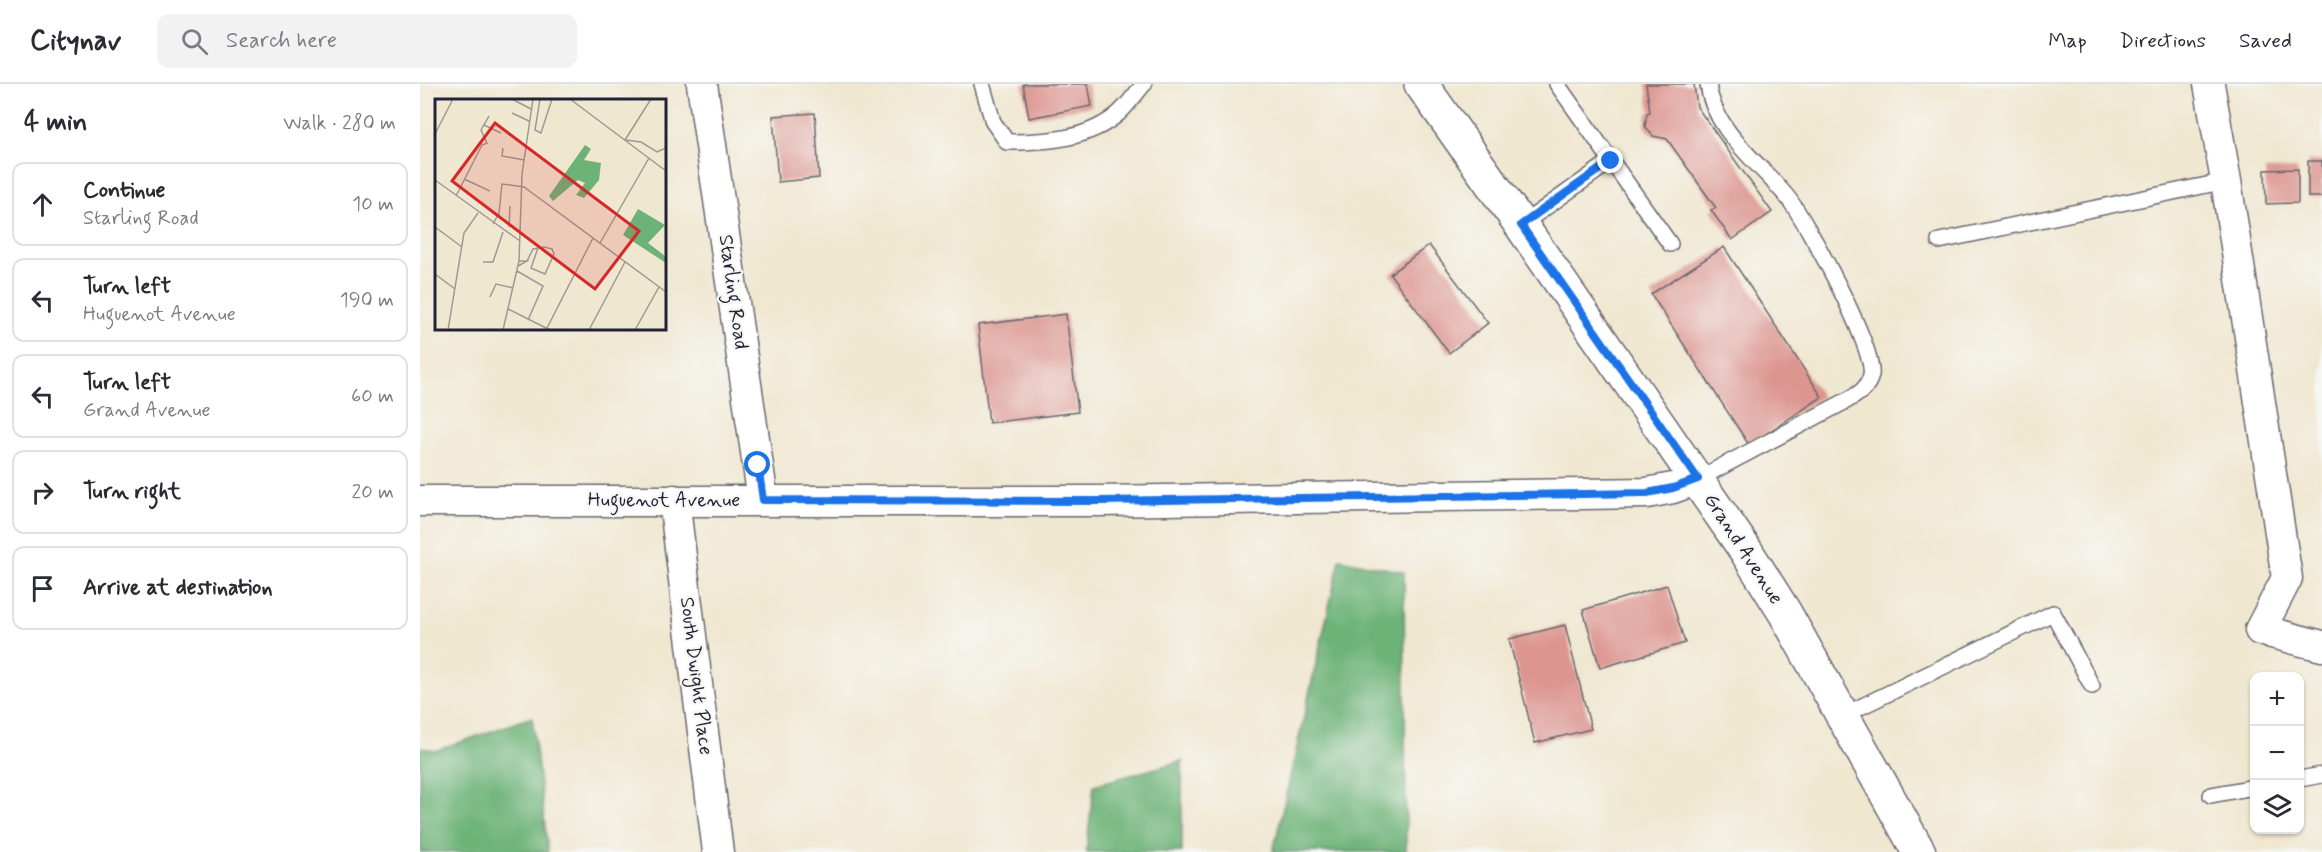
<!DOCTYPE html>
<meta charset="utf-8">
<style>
body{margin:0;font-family:Mynerve,sans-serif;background:#f2f2f3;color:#2b2b33}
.controls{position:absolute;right:18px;bottom:18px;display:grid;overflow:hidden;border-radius:12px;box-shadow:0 2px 4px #0004}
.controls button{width:54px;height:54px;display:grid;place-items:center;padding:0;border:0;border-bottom:2px solid #e1e1e2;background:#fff;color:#2b2b33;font:30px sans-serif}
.stop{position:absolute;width:18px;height:18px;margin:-14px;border:4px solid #1a73e8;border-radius:50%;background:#fff}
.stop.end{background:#1a73e8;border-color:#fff;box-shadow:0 2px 6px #0008}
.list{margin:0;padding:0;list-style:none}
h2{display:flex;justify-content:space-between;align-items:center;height:78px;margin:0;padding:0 24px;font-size:26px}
h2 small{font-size:20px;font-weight:400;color:#7c7c81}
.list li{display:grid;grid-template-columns:39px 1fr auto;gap:18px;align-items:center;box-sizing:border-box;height:84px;margin:0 12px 12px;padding:0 12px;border:2px solid #e1e1e2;border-radius:12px}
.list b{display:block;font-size:22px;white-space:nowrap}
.list p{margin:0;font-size:20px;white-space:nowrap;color:#7c7c81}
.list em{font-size:20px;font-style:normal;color:#7c7c81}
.icon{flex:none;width:33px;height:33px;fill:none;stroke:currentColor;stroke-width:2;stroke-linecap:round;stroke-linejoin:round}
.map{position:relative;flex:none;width:1902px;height:768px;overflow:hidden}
header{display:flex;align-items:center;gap:36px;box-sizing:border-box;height:84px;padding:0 30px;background:#fff;border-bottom:2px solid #e1e1e2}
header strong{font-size:28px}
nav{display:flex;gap:33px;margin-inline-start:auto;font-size:21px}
.search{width:420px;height:54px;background:#f2f2f3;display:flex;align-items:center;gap:15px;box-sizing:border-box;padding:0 21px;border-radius:12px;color:#7c7c81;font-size:22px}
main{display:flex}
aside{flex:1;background:#fff}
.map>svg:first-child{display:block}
.forest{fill:#6db378;stroke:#486a5a;stroke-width:1.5}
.building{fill:#dd9590}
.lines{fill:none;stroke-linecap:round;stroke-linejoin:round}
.lane-casing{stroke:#6a676f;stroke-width:18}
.street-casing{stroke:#6a676f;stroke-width:33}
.primary-casing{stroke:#6a676f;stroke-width:36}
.lane{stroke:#fff;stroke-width:15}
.street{stroke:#fff;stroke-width:30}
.primary{stroke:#fff;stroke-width:33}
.route{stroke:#1a73e8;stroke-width:8}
.labels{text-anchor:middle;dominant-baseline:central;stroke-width:4.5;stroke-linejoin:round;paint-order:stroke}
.street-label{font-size:20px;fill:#22223b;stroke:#f6f6f2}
.inset-road{fill:none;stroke:#9e9894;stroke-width:1.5}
.view{fill:#d62828;fill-opacity:0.15;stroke:#d62828;stroke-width:3}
.inset-edge{fill:none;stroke:#22223b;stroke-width:3}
</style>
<header>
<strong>Citynav</strong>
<div class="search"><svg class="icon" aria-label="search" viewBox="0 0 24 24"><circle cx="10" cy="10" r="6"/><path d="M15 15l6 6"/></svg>Search here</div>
<nav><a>Map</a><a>Directions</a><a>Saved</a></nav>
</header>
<main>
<aside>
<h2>4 min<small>Walk · 280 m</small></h2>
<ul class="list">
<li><svg class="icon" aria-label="ahead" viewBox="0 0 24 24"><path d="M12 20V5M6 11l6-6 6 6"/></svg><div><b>Continue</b><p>Starling Road</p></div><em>10 m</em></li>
<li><svg class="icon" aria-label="left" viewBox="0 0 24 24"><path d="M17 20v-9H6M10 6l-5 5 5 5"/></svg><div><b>Turn left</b><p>Huguenot Avenue</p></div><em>190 m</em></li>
<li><svg class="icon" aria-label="left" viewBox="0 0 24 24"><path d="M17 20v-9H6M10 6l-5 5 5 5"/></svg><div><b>Turn left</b><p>Grand Avenue</p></div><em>60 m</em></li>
<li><svg class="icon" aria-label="right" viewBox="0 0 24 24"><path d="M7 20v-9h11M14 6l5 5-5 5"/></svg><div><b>Turn right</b></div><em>20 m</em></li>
<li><svg class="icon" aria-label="arrive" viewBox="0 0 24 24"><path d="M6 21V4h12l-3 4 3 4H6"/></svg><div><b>Arrive at destination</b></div></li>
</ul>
</aside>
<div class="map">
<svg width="1902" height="768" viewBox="0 0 1902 768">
<rect width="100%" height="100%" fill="#f6f6f2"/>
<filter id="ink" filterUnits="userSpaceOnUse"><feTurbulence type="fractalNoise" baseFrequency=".0167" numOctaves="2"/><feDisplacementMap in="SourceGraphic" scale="12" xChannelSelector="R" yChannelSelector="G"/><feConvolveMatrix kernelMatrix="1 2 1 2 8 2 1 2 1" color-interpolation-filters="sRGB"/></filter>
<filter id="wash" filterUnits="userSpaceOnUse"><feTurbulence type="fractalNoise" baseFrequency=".008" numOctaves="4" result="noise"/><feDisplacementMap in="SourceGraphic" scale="24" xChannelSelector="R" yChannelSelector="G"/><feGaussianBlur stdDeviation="1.35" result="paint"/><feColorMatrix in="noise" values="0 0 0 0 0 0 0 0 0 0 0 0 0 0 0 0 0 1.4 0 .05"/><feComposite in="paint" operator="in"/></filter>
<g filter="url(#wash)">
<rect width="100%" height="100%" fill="#f0e7d0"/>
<g class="forest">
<path d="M920 475 984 488 986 768H853Z"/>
<path d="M112 633 128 768H0V663L15 667Z"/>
<path d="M762 677V768H666L674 701Z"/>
</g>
<g id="blocks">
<g class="building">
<path d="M603 0H668L672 22 609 34Z"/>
<path d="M1226 0H1274L1277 23 1352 128 1312 156 1291 126 1296 124 1247 55 1233 52 1225 42 1227 29 1230 28Z"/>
<path d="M395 29 399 94 358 98 353 32Z"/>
<rect x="1888" y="77" width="14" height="36"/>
<path d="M1878 85V119L1846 120 1845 86Z"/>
<path d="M1009 161 1068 239 1029 269 970 190Z"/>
<path d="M1304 163 1402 313 1329 361 1231 210Z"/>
<path d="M646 230 658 328 569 339 558 241Z"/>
<path d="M1247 501 1265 559 1180 584 1163 526Z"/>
<path d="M1145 541 1171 645 1115 659 1089 555Z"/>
</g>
</g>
</g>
<g filter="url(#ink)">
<use href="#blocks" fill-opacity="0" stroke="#6a676f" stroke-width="1.5"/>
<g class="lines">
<g class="lane-casing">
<g id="lane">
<path d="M562 0 573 38 587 58C625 58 669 56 699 29 708 21 716 9 724 0"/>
<path d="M1137 0 1250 160"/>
<path d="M1101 141 1191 77"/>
<path d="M1519 157 1806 97"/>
<path d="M1278 395 1426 317C1437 311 1448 305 1451 291 1456 265 1387 138 1368 114 1341 80 1293 47 1288 0"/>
<path d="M1422 632 1633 529 1672 602"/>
<path d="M1880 695 1902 691"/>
<path d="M1791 711 1834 703"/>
</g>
</g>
<g class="street-casing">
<g id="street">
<path d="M282 0 343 416"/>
<path d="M1789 0 1806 97 1867 494 1840 546 1902 562"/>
<path d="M254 416 298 768"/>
<path d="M0 417H679L1227 409 1253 404 1278 395"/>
</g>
</g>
<g class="primary-casing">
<path id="primary" d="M1001 0 1101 141 1326 467 1365 529 1499 768"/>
</g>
<use href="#lane" class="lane"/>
<use href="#street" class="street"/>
<use href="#primary" class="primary"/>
</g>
</g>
<g class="lines" filter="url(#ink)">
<path class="route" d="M338 381 343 416 679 417 1227 409 1253 404 1278 395 1101 141 1191 77"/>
</g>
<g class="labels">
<g class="street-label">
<text transform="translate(313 208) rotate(82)">Starling Road</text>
<text x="244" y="416">Huguenot Avenue</text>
<text transform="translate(1323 465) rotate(57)">Grand Avenue</text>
<text transform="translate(276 592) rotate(83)">South Dwight Place</text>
</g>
</g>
<g transform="translate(15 15)">
<rect width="231" height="231" fill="#f0e7d0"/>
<path d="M150 46 156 50 149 61 166 64 164 81 149 99 141 96 150 84 143 81 118 102 114 97ZM203 110 230 126 213 144 230 157 231 164 188 136Z" fill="#6db378"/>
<path class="inset-road" d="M77 0 96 10M105 0 100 31 106 34 117 0M135 0 231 72M77 14 94 22M49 26 66 34M0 35 18 0M190 41 216 0M191 41 206 43 222 53 231 49M68 49 67 57 89 61M29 80 55 92M0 81 85 142M21 97 47 46 52 44 46 31 54 17M58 125 64 114 67 85 89 88 231 193M0 128 27 148M74 128 75 107M165 144 214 59M92 162 98 150 109 148 117 150 119 155 110 175 96 169 103 149M48 163H58L68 133M83 167 92 162H84M82 172 108 187 93 221M0 175 20 190M55 198 61 185 78 189M73 210 115 231M13 231 29 134 43 114M68 231 84 162 87 75 98 0M111 231 158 139M154 231 190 163M200 231 224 188"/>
<path class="view" d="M60 24 204 132 160 190 17 82Z"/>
<rect width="231" height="231" class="inset-edge"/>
</g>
</svg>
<div class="controls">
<button>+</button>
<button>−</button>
<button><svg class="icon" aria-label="layers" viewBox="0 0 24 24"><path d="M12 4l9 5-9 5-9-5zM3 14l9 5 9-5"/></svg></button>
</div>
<div class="stop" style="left:338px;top:381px"></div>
<div class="stop end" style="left:1191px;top:77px"></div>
</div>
</main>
